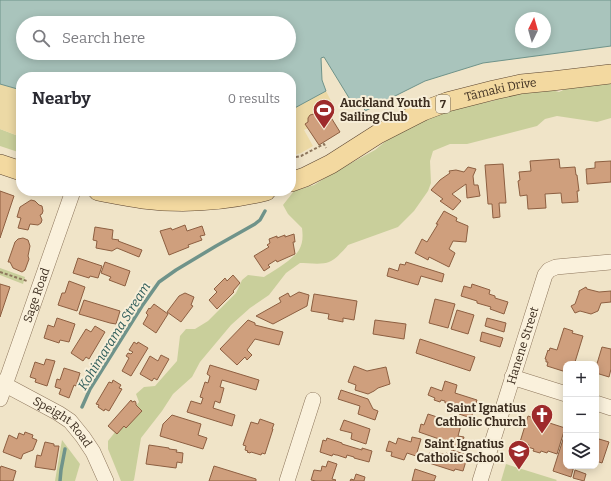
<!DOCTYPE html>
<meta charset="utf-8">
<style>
body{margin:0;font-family:Bitter,serif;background:#f2f2f3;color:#2b2b33}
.controls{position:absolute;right:12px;bottom:12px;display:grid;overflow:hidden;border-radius:8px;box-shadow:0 2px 10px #0003}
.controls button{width:36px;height:36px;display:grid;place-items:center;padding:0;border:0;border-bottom:1px solid #e1e1e2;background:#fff;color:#2b2b33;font:20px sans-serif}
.compass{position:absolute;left:515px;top:12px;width:36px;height:36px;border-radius:50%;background:#fff;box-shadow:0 2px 10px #0003;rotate:5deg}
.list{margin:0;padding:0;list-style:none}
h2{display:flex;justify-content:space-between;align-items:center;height:52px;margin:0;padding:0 16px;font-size:17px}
h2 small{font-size:13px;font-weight:400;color:#7c7c81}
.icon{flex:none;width:22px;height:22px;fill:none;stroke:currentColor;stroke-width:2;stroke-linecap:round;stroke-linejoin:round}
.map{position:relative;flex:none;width:611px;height:481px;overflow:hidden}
.search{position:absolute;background:#fff;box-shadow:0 2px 10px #0003;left:16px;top:16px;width:280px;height:44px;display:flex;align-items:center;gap:10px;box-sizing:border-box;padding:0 14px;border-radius:22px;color:#7c7c81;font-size:15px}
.panel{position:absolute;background:#fff;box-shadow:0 2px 10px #0003;left:16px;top:72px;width:280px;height:124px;border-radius:16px}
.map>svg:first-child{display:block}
.green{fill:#c9cf9b}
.sand{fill:#ecd9a5}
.water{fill:#a9c4bc;stroke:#6f938a;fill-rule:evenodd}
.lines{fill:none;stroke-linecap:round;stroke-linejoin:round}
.stream{stroke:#6f938a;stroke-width:3.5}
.building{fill:#cf9f7d;stroke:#8d5f41}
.minor-casing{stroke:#8d765c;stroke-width:16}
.major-casing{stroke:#5b4430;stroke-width:20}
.path{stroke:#8d765c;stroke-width:2;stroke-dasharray:3 2;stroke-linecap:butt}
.minor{stroke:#faf1dc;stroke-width:15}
.major{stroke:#f3d9a0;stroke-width:19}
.labels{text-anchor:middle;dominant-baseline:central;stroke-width:4;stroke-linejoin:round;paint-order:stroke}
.shield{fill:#f7eed8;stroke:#756857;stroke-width:1}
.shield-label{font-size:11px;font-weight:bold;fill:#3d2e20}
.street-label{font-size:12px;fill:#3d2e20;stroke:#f7eed8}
.poi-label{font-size:12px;font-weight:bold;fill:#3d2e20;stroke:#f7eed8;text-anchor:end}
.water-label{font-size:13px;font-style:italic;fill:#2f5d5a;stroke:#f7eed8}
</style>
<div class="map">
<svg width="611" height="481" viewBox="0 0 611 481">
<rect width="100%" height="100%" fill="#f0e4c8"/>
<g class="green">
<path d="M611 78V118L597 122 557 116 545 119 537 126 467 144H450L433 151 430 161 431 183 428 191 414 211 398 227 348 245C344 250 335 260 329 262 323 265 307 263 300 263L286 273 269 295 250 308 231 325 200 362 192 377 173 394 162 411 141 438 134 480 133 481H121L108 449V441L139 402 136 394 144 387 155 386 177 361 180 336 186 329H195L208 321 236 293 242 280 248 275 264 277C272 272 295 258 299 250 303 243 303 236 302 228L288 214 283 205 294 191 314 185 333 173 375 150 393 135 446 109 493 101 508 94 548 89 559 92 574 85Z"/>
<path d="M0 129 21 137V153L0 146Z"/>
<path d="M0 268 25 277 23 284 0 275Z"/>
<path d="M62 440 80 464 75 481H55Z"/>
<path d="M506 464 557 480 556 481H501Z"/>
</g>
<g class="sand">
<path d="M0 84 21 90V137L0 129Z"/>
<path d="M326 91 332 103 327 111 318 116 314 114 310 115 308 118V122L305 124 308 128 304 130 313 146 301 153 291 156V110Z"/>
</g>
<path class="water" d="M0 0H611V46L483 63 425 81 365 111 363 105 354 106 324 57 321 58 322 80 326 91 291 110V77H21V90L0 84ZM521 18H545V42H521ZM23 23H289V53H23Z"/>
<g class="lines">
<g class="stream">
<path d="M82 407 90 389 142 306 159 282 176 270 216 246 255 224 260 220 265 211"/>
<path d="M60 481 61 470 65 449"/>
</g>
</g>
<g class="building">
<path d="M327 111 340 132 319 145 305 124 308 122V118L310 115 314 114 318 116Z"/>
<path d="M559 159 560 168 575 167 576 175H577L579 191H577L578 202 562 203 561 193 545 194 546 208 528 209 527 195 520 196 518 181 520 180 519 172 531 171 530 161Z"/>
<path d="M611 161V182L587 184 586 169 595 168V162Z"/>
<path d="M503 164 506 203H499L500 217 493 218 492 204H488L485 165Z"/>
<path d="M468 167 476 169 473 176 474 185H478L480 196 467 198 466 184 452 194 461 201 453 210 440 201 443 199 431 190 440 180 450 173 449 171 456 170 464 172Z"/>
<path d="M0 191 14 196 0 238Z"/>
<path d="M31 200 35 201 39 205 42 206 43 211 42 214 40 215 42 220 41 223 38 225 30 224 28 230 18 228 21 218 17 217 20 207Z"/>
<path d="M444 211 457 218 456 221 468 226 466 242 453 241 449 249 455 253 449 267 429 257 428 260 415 253 422 239 427 242 438 224H436Z"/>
<path d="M185 225 187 231 202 226 205 235 200 236 202 240 188 245 189 247 169 255 160 231 171 228 172 230Z"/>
<path d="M95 227 113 230 112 239 119 240 118 241 142 250 139 257 117 248 112 251 96 248 97 241 93 240Z"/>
<path d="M294 234 295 242H293L295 254 277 262 276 260 268 265 270 267 264 271 254 256 269 247 267 245 270 243 269 239 277 236V238L285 235V237Z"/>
<path d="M23 238 28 240 30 246 28 256 29 259 25 270 22 272 13 268 10 262H8L15 242 18 239Z"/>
<path d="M78 258 102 266 98 278 90 276 89 278 73 273Z"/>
<path d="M105 262 130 271 125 286 109 280 111 277 101 273Z"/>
<path d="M406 262 444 274 442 282 421 276 418 285 387 276 389 268 398 271 400 264 405 265Z"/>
<path d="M233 275 240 283 233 291 234 292 217 309 209 300 217 292 214 289 225 278 227 281Z"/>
<path d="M69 281 85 287 77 311 58 305 62 293H65Z"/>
<path d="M0 284 10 287 0 317Z"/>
<path d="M472 284 490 290 489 294 495 296V298L508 302 504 314 490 309 491 307 477 303V301L461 296 464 286 471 288Z"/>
<path d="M586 287 587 289 599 292 611 291V302L601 303 598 311 591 314 580 311 575 313 571 306 575 304 579 293V291Z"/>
<path d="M299 292 309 295 307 306 273 324 256 316 281 302 279 298 288 293 290 297Z"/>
<path d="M185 293 194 297 191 305 193 306 181 322 167 312 179 296Z"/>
<path d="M314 294 357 301 354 320 343 318V322L328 319 329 314 311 311Z"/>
<path d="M435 299 455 304 448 328 429 323Z"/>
<path d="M84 300 120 311 116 324 110 323 79 314Z"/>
<path d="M154 304 168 314 156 333 143 324 148 315 146 313 149 308 150 309Z"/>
<path d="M457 310 474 315 468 334 451 329Z"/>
<path d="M57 318 75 324 69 342 60 340 59 343 44 338 48 325 54 327Z"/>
<path d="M487 318 506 323 504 332 485 326Z"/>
<path d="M248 320 255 323V325L283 332 279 345 255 339 247 350 252 355 247 360 245 357 237 365 220 349Z"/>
<path d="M375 320 406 324 404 339 373 334Z"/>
<path d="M95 326 105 332 89 359 86 357 83 361 71 353 86 329 91 332Z"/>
<path d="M564 328 573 331 572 333 583 336 575 362 579 363V364H566V372L547 366 548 362H546V359H545L548 350 549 351 550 348 557 350Z"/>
<path d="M482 332 503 338 500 347 480 341Z"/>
<path d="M420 339 475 357 470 371 416 353Z"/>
<path d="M134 342 137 344 138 342 148 348 131 376 122 371 129 358 126 356 128 353 131 354 133 352 129 350Z"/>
<path d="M602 347 611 349V369L609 377 596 373V367Z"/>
<path d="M161 355 169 359 157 380 154 378 152 381 140 374 150 356 158 361Z"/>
<path d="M46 359 55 361 47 386 35 382 36 379 30 377 35 362 44 365Z"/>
<path d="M210 365 259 380 256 390 222 380 220 387 224 388 220 403 215 401 213 408 235 415 232 426 187 412 191 401 201 404 203 398 200 397 205 382 208 383 210 376 207 374Z"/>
<path d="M354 366 367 371 386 367 390 384 378 388 374 391 368 394 355 390 356 385 348 382Z"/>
<path d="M64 368 80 373 76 386 74 385 69 398 59 394 61 389 55 387 57 379 60 380Z"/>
<path d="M113 380 121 385 119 388 122 389 109 411 105 409 104 411 98 407 99 405 96 404 109 382 112 383Z"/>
<path d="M445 381 457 385 455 393 477 400 471 418 459 414 462 407 454 404V405L445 403V401L441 400 440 402 434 400 435 398 428 395 431 387 442 391Z"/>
<path d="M341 390 368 399 373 409 378 411 375 420 358 414 360 406 338 399Z"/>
<path d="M131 400 132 402 135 401 136 403V405L142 411 126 428 124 426 117 434 108 426Z"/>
<path d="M428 414 461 425 458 436 464 437 461 448 441 442 442 440 419 432 421 424 424 425Z"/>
<path d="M172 415 201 424 198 435 207 438 203 449 160 436 163 424Z"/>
<path d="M528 416 565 428 557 454 548 451 547 453 541 451 540 453 533 451 534 449 528 447 529 445 520 442Z"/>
<path d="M260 419 274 424 272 429H273L265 454 262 453 261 455 251 452 250 453 247 452 248 451 245 450 246 446 243 445 251 422 258 424Z"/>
<path d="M344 420 370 429 366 444 351 439 352 433 340 430Z"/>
<path d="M566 430V466H574L571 477 553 471Z"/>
<path d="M25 432 33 435 32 438 37 440 33 450 23 454 21 459 3 452 9 435 17 439 19 433 24 435Z"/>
<path d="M412 437 421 439 416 456 407 453 404 460 391 456 392 452 386 451 389 441 396 444 398 438 411 442Z"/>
<path d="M327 438 342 443V444L362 450V448L372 451 369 462 354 458V457L347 455 346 458 337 455H336L333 454 332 456 320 452 323 440 326 441Z"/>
<path d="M599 439 609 442 602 463 596 461V441L598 442Z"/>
<path d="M45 442 54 444V446H59L55 470 35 467 37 455 41 456Z"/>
<path d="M149 445 169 448V449L177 450 176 452 183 453 182 463 177 462 176 468 146 464Z"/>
<path d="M452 450 464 454 462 460 466 461 463 471 455 469 454 471 426 462 429 453 438 456 439 453 446 455V453L450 455Z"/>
<path d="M328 461 337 464 332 479 336 480 335 481H316L311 480 314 470 321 471 322 466 326 467Z"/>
<path d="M1 466 16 471 13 481H0V469Z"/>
<path d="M214 466 256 479V481H209Z"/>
<path d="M415 469 436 476 434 481H412Z"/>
<path d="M575 470 586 474 584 481 573 478Z"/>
<path d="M356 474 365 477 364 481H350L351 479 354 480Z"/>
</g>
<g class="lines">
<g class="minor-casing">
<g id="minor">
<path d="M512 377 566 394"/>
<path id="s1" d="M0 382 58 413 70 421 83 437 93 452 106 481"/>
<path id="s2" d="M0 399 73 191"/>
<path d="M596 403 611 408"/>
<path d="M287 481 313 400"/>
<path id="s3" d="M480 481 545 275 549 270 556 267 611 262"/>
</g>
</g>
<g class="major-casing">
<g id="major">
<path d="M0 164 21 171"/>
<path id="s4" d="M291 182 305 177 331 164 378 134 423 111 447 102 494 90 521 84 552 81 611 74"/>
<path d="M98 191C113 194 128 197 143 199 184 204 226 201 266 191"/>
</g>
</g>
<g class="path">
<path d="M291 158 301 156 324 144 326 148"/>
<path d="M0 272 27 281"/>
</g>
<use href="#minor" class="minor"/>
<use href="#major" class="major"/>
</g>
<defs>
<g id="stadium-pin" transform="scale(1.15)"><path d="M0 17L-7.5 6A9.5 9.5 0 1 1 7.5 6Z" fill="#9e2a2b" stroke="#f7eed8"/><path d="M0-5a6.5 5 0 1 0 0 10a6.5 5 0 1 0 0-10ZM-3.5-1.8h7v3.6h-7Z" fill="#fff"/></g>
<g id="church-pin" transform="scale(1.15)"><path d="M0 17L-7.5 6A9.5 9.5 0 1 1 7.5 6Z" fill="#9e2a2b" stroke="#f7eed8"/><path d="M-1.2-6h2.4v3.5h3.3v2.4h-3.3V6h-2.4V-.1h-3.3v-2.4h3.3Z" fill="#fff"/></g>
<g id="school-pin" transform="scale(1.15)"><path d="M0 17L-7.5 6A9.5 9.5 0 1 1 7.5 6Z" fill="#9e2a2b" stroke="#f7eed8"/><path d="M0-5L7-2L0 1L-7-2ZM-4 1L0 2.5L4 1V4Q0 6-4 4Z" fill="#fff"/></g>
</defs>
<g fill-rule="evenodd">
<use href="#stadium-pin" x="324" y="110"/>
<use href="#church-pin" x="542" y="415"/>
<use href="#school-pin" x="519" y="451"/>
</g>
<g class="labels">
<rect class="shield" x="436" y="95" width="14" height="18" rx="3"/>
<g class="shield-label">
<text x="443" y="104">7</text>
</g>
<g class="street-label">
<text stroke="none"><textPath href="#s4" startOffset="231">Tāmaki Drive</textPath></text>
<text stroke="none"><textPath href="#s2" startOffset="110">Sage Road</textPath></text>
<text stroke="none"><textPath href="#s3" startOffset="142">Hanene Street</textPath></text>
<text stroke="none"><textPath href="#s1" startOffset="75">Speight Road</textPath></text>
</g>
<g class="poi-label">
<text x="340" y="103" text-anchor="start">Auckland Youth<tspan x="340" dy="14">Sailing Club</tspan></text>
<text x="526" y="408">Saint Ignatius<tspan x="526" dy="14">Catholic Church</tspan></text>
<text x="504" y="444">Saint Ignatius<tspan x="504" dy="14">Catholic School</tspan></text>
</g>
<g class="water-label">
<text transform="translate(114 336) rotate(-58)">Kohimarama Stream</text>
</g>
</g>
</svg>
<div class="controls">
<button>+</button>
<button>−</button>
<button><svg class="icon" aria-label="layers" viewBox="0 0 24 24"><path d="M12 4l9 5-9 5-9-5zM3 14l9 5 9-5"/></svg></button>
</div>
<svg class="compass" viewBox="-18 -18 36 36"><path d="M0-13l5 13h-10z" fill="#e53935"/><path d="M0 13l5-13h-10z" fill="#7c7c81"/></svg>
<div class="search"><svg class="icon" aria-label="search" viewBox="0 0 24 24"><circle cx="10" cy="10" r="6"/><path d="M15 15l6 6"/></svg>Search here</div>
<section class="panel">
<h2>Nearby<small>0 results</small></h2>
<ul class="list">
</ul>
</section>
</div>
